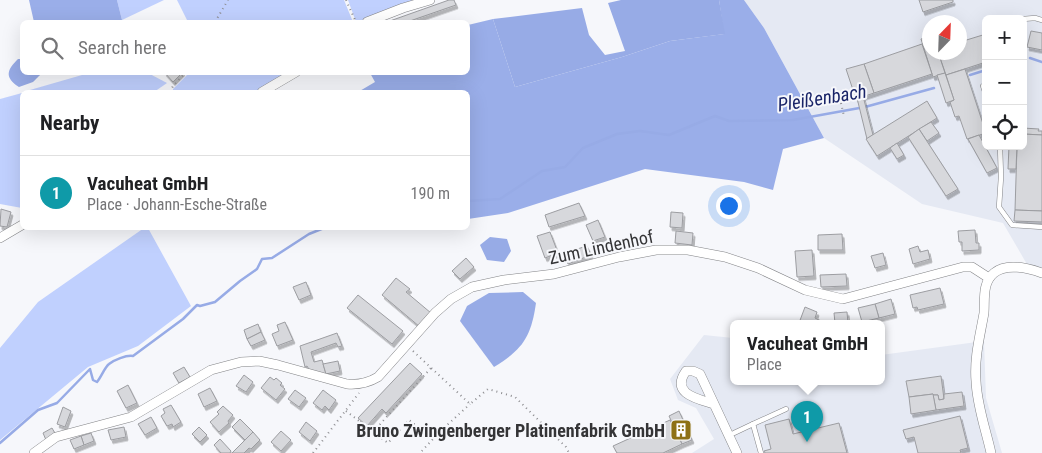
<!DOCTYPE html>
<meta charset="utf-8">
<style>
body{margin:0;font-family:"Roboto Condensed",sans-serif;background:#f2f2f2;color:#202124}
.controls{position:absolute;right:15px;top:15px;display:grid;overflow:hidden;border-radius:8px;box-shadow:0 5px 20px #0002}
.controls button{width:45px;height:45px;display:grid;place-items:center;padding:0;border:0;border-bottom:1px solid #e0e0e0;background:#fff;color:#202124;font:25px sans-serif}
.compass{position:absolute;left:922px;top:15px;width:45px;height:45px;border-radius:50%;background:#fff;box-shadow:0 5px 20px #0002;rotate:23deg}
.you{position:absolute;left:728px;top:205px;width:18px;height:18px;margin:-12px;border:4px solid #fff;border-radius:50%;background:#1a73e8;box-shadow:0 0 0 8px #1a73e833}
.badge{display:grid;place-items:center;width:32px;height:32px;border-radius:50%;background:#7c3aed;color:#fff;font-size:16px;font-weight:700}
.pin{position:absolute;translate:-50% -41px;filter:drop-shadow(0 1px 2px #0008)}
.pin::after{content:'';position:absolute;top:26px;width:18px;height:15px;background:inherit;clip-path:polygon(0 0,100% 0,50% 100%)}
.popup{position:absolute;left:730px;top:320px;width:155px;height:65px;box-sizing:border-box;display:grid;place-content:center;border-radius:8px;background:#fff;filter:drop-shadow(0 1px 4px #0005);font-size:16px;white-space:nowrap;color:#757577}
.popup b{font-size:19px;color:#202124}
.popup::after{content:'';position:absolute;left:50%;top:100%;margin-left:-10px;border:10px solid transparent;border-top-color:#fff}
.list{margin:0;padding:0;list-style:none}
h2{display:flex;justify-content:space-between;align-items:center;height:65px;margin:0;padding:0 20px;font-size:21px}
h2 small{font-size:16px;font-weight:400;color:#757577}
.list li{display:grid;grid-template-columns:32px 1fr auto;gap:15px;align-items:center;box-sizing:border-box;height:75px;padding:0 20px;border-top:1px solid #e0e0e0}
.list b{display:block;font-size:19px;white-space:nowrap}
.list p{margin:0;font-size:16px;white-space:nowrap;color:#757577}
.list em{font-size:16px;font-style:normal;color:#757577}
.icon{flex:none;width:28px;height:28px;fill:none;stroke:currentColor;stroke-width:2;stroke-linecap:round;stroke-linejoin:round}
.map{position:relative;flex:none;width:1042px;height:453px;overflow:hidden}
.search{position:absolute;background:#fff;box-shadow:0 5px 20px #0002;left:20px;top:20px;width:450px;height:55px;display:flex;align-items:center;gap:12px;box-sizing:border-box;padding:0 18px;border-radius:8px;color:#757577;font-size:19px}
.panel{position:absolute;background:#fff;box-shadow:0 5px 20px #0002;left:20px;top:90px;width:450px;height:140px;border-radius:8px}
.map>svg:first-child{display:block}
.built{fill:#e5e9f3;fill-rule:evenodd}
.green{fill:#c0d0fe}
.forest{fill:#9aaee9}
.water{fill:#97abe6}
.lines{fill:none;stroke-linecap:round;stroke-linejoin:round}
.stream{stroke:#97abe6;stroke-width:2.5}
.building{fill:#d7d8dc;stroke:#9c9da1;filter:url(#shadow)}
.lane-casing{stroke:#838487;stroke-width:5.5}
.street-casing{stroke:#838487;stroke-width:10}
.path{stroke:#8d8d90;stroke-width:2;stroke-dasharray:1 4;stroke-linecap:butt}
.lane{stroke:#fff;stroke-width:4.5}
.street{stroke:#fff;stroke-width:9}
.labels{text-anchor:middle;dominant-baseline:central;stroke-width:4;stroke-linejoin:round;paint-order:stroke}
.street-label{font-size:18px;fill:#343436;stroke:#f6f7fb}
.poi-label{font-size:18px;font-weight:bold;fill:#343436;stroke:#f6f7fb;text-anchor:end}
.water-label{font-size:19px;font-style:italic;fill:#182367;stroke:#f6f7fb}
</style>
<div class="map">
<svg width="1042" height="453" viewBox="0 0 1042 453">
<defs>
<filter id="shadow"><feDropShadow dx="2" dy="3.5" stdDeviation="0" flood-color="#0004"/></filter>
</defs>
<rect width="100%" height="100%" fill="#f6f7fb"/>
<g class="built">
<path d="M744 0H1042V269L1028 266 1003 223 922 204 824 138 764 28ZM986 19H1023V146H986ZM930 22H960V52H930Z"/>
<path d="M704 335 733 338V381H881V355L984 341 986 398 1002 453H692L714 439 696 408 678 400 670 379Z"/>
</g>
<g class="green">
<path d="M117 0H164L122 20Z"/>
<path d="M177 0H344L353 22H188Z"/>
<path d="M348 0H418L356 22Z"/>
<path d="M111 73H148L167 83 154 92H23L82 75Z"/>
<path d="M189 73H290L256 92H173V89Z"/>
<path d="M22 93V208L0 204V99Z"/>
<path d="M144 228H148L191 306 138 346 88 367 0 440V348L38 302Z"/>
</g>
<g class="forest">
<path d="M29 0H117L122 20 121 22H34Z"/>
<path d="M719 0H744L764 28 824 138 783 149 773 190 744 182 645 169 508 213 468 219V92H358L375 82 370 73 468 72V25L493 19 515 87 622 57 670 41 724 34Z"/>
</g>
<g class="water">
<path d="M621 0H719L725 34 670 41 622 57 515 87 493 19 582 8 589 35 605 55 625 51 608 3Z"/>
<path d="M18 59H22V72L42 73 33 82 19 87C4 77 7 70 18 59Z"/>
<path d="M490 237 507 239 511 251 504 262 487 260 480 245Z"/>
<path d="M523 292 536 303C531 337 523 349 494 367L460 321 467 306 489 293Z"/>
</g>
<g class="lines">
<g class="stream">
<path d="M1030 58 1042 62"/>
<path d="M970 75 986 70"/>
<path d="M468 201 500 199 542 171 565 167 583 148 617 134 640 131 669 135 715 116 729 121 793 120 865 107 934 88"/>
<path d="M0 443 38 410 57 403 90 369 93 380 97 382C101 377 105 367 109 364 114 360 126 355 133 356L183 319 197 305 200 306 215 302 240 281 257 269 262 259 272 258 309 234 324 228"/>
</g>
</g>
<g class="building">
<path d="M449 0H454L456 5 407 22H387Z"/>
<path d="M919 0H953V2L923 12Z"/>
<path d="M1031 31 1042 33V50L1027 47Z"/>
<path d="M986 34V62L946 75 938 52H960V42Z"/>
<path d="M930 36V52H938L945 73 933 77 921 39Z"/>
<path d="M922 44 932 74 874 93 864 64Z"/>
<path d="M864 64 874 93 856 99 846 69Z"/>
<path d="M965 69 986 133 967 139 959 116 955 117 950 102 954 100 946 75Z"/>
<path d="M164 72H183L173 82Z"/>
<path d="M945 73 954 100 946 103 937 75Z"/>
<path d="M863 96 873 135 867 139 857 98Z"/>
<path d="M927 101 937 118 877 156 866 139Z"/>
<path d="M931 122 939 133 927 141 919 129Z"/>
<path d="M1023 128 1039 129 1038 131H1042V135L1023 134Z"/>
<path d="M919 129 958 189 946 196 908 137Z"/>
<path d="M1023 134 1042 135V211L1015 210 1017 146H1023Z"/>
<path d="M979 135 997 168 987 173 968 139Z"/>
<path d="M897 143 904 155 897 159 890 148Z"/>
<path d="M1009 146H1017L1016 169H1008Z"/>
<path d="M727 198H737V210H728Z"/>
<path d="M579 203 585 216 549 227 545 215Z"/>
<path d="M1 209 11 212 7 227 0 226Z"/>
<path d="M1015 210 1042 211V222L1014 221Z"/>
<path d="M671 212 683 213 682 228 670 227Z"/>
<path d="M598 220 605 237 593 241 586 225Z"/>
<path d="M975 230 976 243H979V250L962 251V242H959L958 231Z"/>
<path d="M676 231 693 233 692 245 675 243Z"/>
<path d="M550 232 558 253 545 258 537 236Z"/>
<path d="M842 234 843 250H818V235Z"/>
<path d="M587 246 591 255 568 264 564 253Z"/>
<path d="M918 246 920 252 928 250 930 259 913 264 909 249Z"/>
<path d="M812 250 814 276 797 277 795 251Z"/>
<path d="M883 253 886 265 875 268 871 256Z"/>
<path d="M466 258 474 267 460 279 452 271Z"/>
<path d="M846 274 847 286 821 287 820 275Z"/>
<path d="M396 278 410 289 406 292 431 313 420 327 382 295Z"/>
<path d="M306 282 311 295 299 300 293 287Z"/>
<path d="M940 288 944 304 918 310 917 307 913 308 910 295Z"/>
<path d="M358 295 403 331 392 344 347 308Z"/>
<path d="M891 299 895 314 879 318 875 304Z"/>
<path d="M875 304 879 318 862 322 858 308Z"/>
<path d="M805 307 817 312 815 318 821 321 820 323H799Z"/>
<path d="M847 312 848 323H835L834 313Z"/>
<path d="M285 322 293 340 277 346 272 334 279 331 277 325Z"/>
<path d="M258 324 261 332 247 339 244 330Z"/>
<path d="M261 332 265 340 251 346 247 339Z"/>
<path d="M337 333 342 346 338 347 336 343 311 352 314 362 322 360 326 374 310 371 307 366 305 367 300 346Z"/>
<path d="M338 361 340 371 326 374 323 364Z"/>
<path d="M410 363 422 374 386 413 382 409 367 426 358 418Z"/>
<path d="M184 367 190 377 179 383 173 373Z"/>
<path d="M244 375 253 382 246 392 236 386Z"/>
<path d="M941 376 944 399 939 400 938 395H933V394L909 397 906 381Z"/>
<path d="M270 377 274 380 276 378 282 383 280 385 285 389 276 400 261 388Z"/>
<path d="M128 385 137 403 126 408 117 391Z"/>
<path d="M210 388 217 401 204 407 198 394Z"/>
<path d="M295 390 306 398 299 407 288 399Z"/>
<path d="M323 390 336 400 329 410 325 406 322 410 313 403Z"/>
<path d="M962 392 964 406 936 410 933 395H938L939 400 944 399V394Z"/>
<path d="M933 394 936 410 911 414 909 397Z"/>
<path d="M171 405 181 422 173 427 172 424 167 426 161 416 165 413 163 409Z"/>
<path d="M223 406 233 415 228 421 229 423 219 432 210 422 219 414 217 412Z"/>
<path d="M63 407 71 411 65 427 57 424Z"/>
<path d="M679 411 692 440 682 444 669 416Z"/>
<path d="M960 416 968 448 960 450 961 453H918L914 437 906 439 903 430Z"/>
<path d="M151 417 157 428 145 435 138 424Z"/>
<path d="M240 419 253 432 245 440 232 427Z"/>
<path d="M789 419 793 434 839 423 847 453H765L764 451 771 449 765 425Z"/>
<path d="M670 420 682 444 663 453H617L613 446Z"/>
<path d="M306 422 317 431 310 441 299 432Z"/>
<path d="M124 427 126 437 111 440 108 430Z"/>
<path d="M199 427 207 435 200 442 192 434Z"/>
<path d="M52 428 56 435 46 440 43 433Z"/>
<path d="M281 431 291 440 281 451 271 442Z"/>
<path d="M253 432 260 440 251 449 249 448 244 453H232Z"/>
<path d="M91 433 94 441 84 445 81 436Z"/>
<path d="M81 436 84 445 74 449 70 440Z"/>
<path d="M220 439 231 451 230 453H221L214 445Z"/>
</g>
<g class="lines">
<g class="lane-casing">
<g id="lane">
<path d="M1023 19 1035 18 1042 20"/>
<path d="M986 85 983 86 986 95"/>
<path d="M1000 146 1001 177 999 207 1012 225 1042 227"/>
<path d="M753 424 786 409"/>
<path d="M734 433 753 424 761 453"/>
</g>
</g>
<g class="street-casing">
<g id="street">
<path d="M367 22 403 8 430 0"/>
<path d="M262 92 296 72"/>
<path d="M0 238 22 225"/>
<path d="M714 404C698 399 670 394 686 371H693L700 374 737 453"/>
<path d="M34 453 56 437 131 417 211 370 241 362 259 361 278 365 347 384C359 385 368 383 378 377L435 313 451 299 472 287 504 280 554 274 619 257 656 250H688L725 257 758 268 805 290 843 299 963 267H972L989 278"/>
<path d="M991 453C986 430 977 406 976 381 974 358 980 336 984 313 985 299 982 283 994 273 1006 263 1028 268 1042 273"/>
</g>
</g>
<g class="path">
<path d="M346 0 356 22"/>
<path d="M215 22 228 0"/>
<path d="M170 92 173 86 186 72"/>
<path d="M841 103 844 116"/>
<path d="M413 351 470 404 488 389 515 397 566 447 569 453"/>
<path d="M346 411 388 443 409 420 433 439 420 453"/>
<path d="M373 432 431 368"/>
<path d="M433 438 470 404"/>
<path d="M313 453 359 393"/>
</g>
<use href="#lane" class="lane"/>
<use href="#street" class="street"/>
</g>
<defs>
<g id="building-square" transform="scale(1.125)"><rect x="-9" y="-9" width="18" height="18" rx="4" fill="#8e7115" stroke="#f6f7fb"/><path d="M-4-6H4V6H1V3H-1V6H-4ZM-2.5-4.3h1.7v1.8h-1.7ZM.8-4.3h1.7v1.8H.8ZM-2.5-1h1.7V.8h-1.7ZM.8-1h1.7V.8H.8Z" fill="#fff"/></g>
</defs>
<g fill-rule="evenodd">
<use href="#building-square" x="681" y="430"/>
</g>
<g class="labels">
<g class="street-label">
<text transform="translate(601 247) rotate(-12)">Zum Lindenhof</text>
</g>
<g class="poi-label">
<text x="665" y="430">Bruno Zwingenberger Platinenfabrik GmbH</text>
</g>
<g class="water-label">
<text transform="translate(822 98) rotate(-9)">Pleißenbach</text>
</g>
</g>
</svg>
<div class="controls">
<button>+</button>
<button>−</button>
<button><svg class="icon" aria-label="locate" viewBox="0 0 24 24"><circle cx="12" cy="12" r="6"/><path d="M12 2v4M12 18v4M2 12h4M18 12h4"/></svg></button>
</div>
<svg class="compass" viewBox="-18 -18 36 36"><path d="M0-13l5 13h-10z" fill="#e53935"/><path d="M0 13l5-13h-10z" fill="#757577"/></svg>
<div class="you"></div>
<div class="pin badge" style="left:807px;top:442px;background:#0f9aa8">1</div>
<div class="popup"><b>Vacuheat GmbH</b>Place</div>
<div class="search"><svg class="icon" aria-label="search" viewBox="0 0 24 24"><circle cx="10" cy="10" r="6"/><path d="M15 15l6 6"/></svg>Search here</div>
<section class="panel">
<h2>Nearby<small></small></h2>
<ul class="list">
<li><span class="badge" style="background:#0f9aa8">1</span><div><b>Vacuheat GmbH</b><p>Place · Johann-Esche-Straße</p></div><em>190 m</em></li>
</ul>
</section>
</div>
